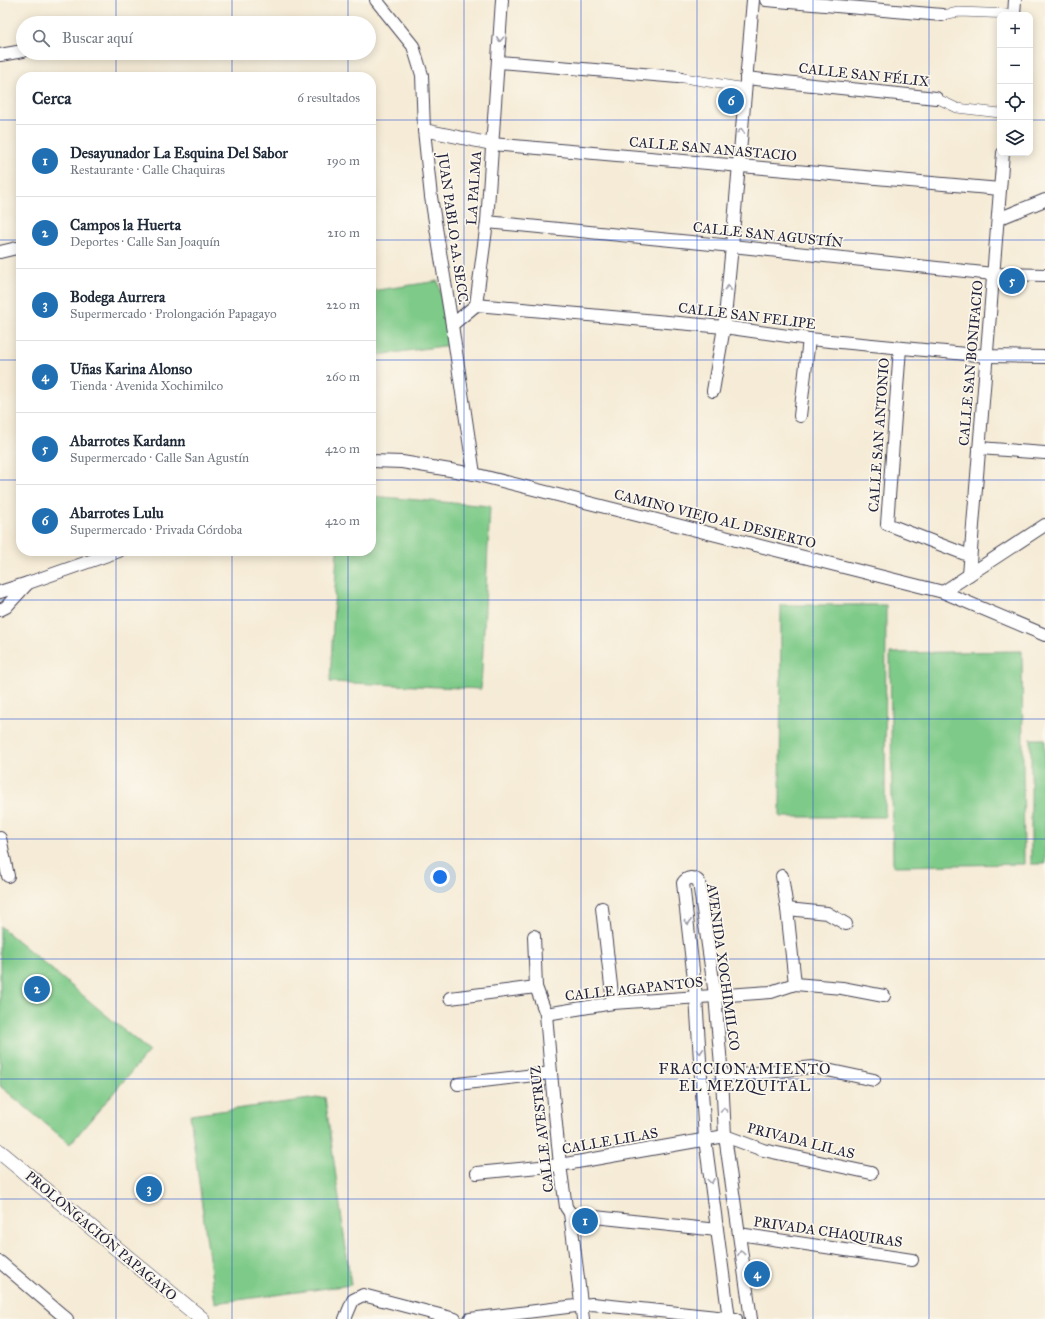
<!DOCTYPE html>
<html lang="es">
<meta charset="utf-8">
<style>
body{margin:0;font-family:"IM FELL Great Primer",serif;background:#f2f2f3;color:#1f2937}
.controls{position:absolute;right:12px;top:12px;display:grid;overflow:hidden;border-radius:8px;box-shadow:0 2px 10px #0003}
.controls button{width:36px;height:36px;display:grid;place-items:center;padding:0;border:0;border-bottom:1px solid #e0e1e3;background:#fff;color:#1f2937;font:20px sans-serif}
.you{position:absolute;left:440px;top:877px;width:14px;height:14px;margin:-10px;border:3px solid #fff;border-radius:50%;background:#1a73e8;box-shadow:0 0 0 6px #1a73e833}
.badge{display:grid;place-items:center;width:26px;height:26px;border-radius:50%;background:#1f6fb2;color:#fff;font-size:13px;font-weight:700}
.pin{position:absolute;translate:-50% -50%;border:2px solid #fff;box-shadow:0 1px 4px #0006}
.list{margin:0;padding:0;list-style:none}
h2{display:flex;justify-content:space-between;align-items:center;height:52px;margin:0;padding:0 16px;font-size:17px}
h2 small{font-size:13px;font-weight:400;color:#747a83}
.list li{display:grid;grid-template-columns:26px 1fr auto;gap:12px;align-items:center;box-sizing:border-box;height:72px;padding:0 16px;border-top:1px solid #e0e1e3}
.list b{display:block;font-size:15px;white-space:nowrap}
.list p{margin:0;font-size:13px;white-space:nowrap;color:#747a83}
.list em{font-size:13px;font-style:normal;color:#747a83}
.icon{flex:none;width:22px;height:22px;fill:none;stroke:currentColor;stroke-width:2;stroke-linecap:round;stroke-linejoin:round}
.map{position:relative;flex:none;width:1045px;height:1319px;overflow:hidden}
.search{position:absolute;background:#fff;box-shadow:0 2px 10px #0003;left:16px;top:16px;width:360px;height:44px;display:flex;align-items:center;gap:10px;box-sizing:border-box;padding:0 14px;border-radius:22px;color:#747a83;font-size:15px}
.panel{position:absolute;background:#fff;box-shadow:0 2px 10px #0003;left:16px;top:72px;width:360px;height:484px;border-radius:16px}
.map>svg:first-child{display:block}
.green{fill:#7eca88;stroke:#507662}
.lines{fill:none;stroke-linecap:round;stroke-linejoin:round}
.pedestrian-casing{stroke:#424052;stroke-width:10}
.minor-casing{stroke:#424052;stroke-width:14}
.tertiary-casing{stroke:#424052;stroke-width:16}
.pedestrian{stroke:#fff;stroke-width:9}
.minor{stroke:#fff;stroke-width:12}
.tertiary{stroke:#fff;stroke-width:15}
.oneway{stroke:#9c9ca7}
.grid{fill:none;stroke:#1d4ed8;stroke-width:1;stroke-opacity:0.55}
.labels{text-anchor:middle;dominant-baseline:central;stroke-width:3.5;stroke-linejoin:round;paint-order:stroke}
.street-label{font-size:14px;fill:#22223b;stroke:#fbf7ec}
.neighbourhood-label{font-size:15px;letter-spacing:1px;fill:#22223b;stroke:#fbf7ec}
</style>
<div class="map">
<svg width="1045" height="1319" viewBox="0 0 1045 1319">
<rect width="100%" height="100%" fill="#fbf7ec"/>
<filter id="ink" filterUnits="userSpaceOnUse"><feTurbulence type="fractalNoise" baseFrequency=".025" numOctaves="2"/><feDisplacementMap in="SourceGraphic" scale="8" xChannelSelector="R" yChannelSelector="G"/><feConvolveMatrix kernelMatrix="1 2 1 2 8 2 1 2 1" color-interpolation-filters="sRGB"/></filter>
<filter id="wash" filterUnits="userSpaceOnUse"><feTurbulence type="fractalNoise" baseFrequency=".012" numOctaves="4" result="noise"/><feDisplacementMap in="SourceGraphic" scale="16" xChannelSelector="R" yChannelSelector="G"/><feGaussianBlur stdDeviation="0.9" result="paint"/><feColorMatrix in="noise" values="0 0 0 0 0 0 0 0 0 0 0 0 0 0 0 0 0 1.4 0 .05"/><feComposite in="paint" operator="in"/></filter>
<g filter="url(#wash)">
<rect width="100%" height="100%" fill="#f5ebd6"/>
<g class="green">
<path d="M438 281 451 345 371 356V291Z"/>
<path d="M371 496 490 506 481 689 330 682 337 551H371Z"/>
<path d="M781 605H886L885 817H780Z"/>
<path d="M1022 651 1024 864 893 866 890 653Z"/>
<rect x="1031" y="739" width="14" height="125"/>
<path d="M0 926 149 1051 70 1144 0 1086Z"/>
<path d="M325 1097 351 1285 215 1303 190 1115Z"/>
</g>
</g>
<g filter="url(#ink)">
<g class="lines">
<g class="pedestrian-casing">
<g id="pedestrian">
<path d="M942 15 959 12 1014 14"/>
<path d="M678 77 745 88"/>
<path d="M936 98 957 108 1000 113"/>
</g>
</g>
<g class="minor-casing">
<g id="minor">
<path d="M376 0 413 46 422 75 424 130 431 197 452 325 474 474"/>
<path d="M766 0 942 15"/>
<path d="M1014 15 1015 0"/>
<path d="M0 55 23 51"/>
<path d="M499 62 678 77"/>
<path d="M746 78 936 98"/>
<path d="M424 130 492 144 1000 189"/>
<path d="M998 219 1045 200"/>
<path d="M487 222 732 246 993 274 1045 275"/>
<path d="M0 252 21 247"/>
<path d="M476 305 487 222 502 0"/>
<path d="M452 325 476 305 724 327 809 339 987 356 1045 357"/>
<path d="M900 348 887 524 970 556"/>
<path d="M713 391 724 327 732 246 753 0"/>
<path d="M800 416 809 339"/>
<path d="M979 448 1045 453"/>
<path d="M371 461 402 462 474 474 943 592 1045 635"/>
<path d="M969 575 1003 153"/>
<path d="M28 583 119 551"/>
<path d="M0 592 28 583 6 607 0 610"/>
<path d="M943 592 1045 525"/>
<path d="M0 838 8 876"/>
<path d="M782 876 787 909 795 984"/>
<path d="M602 908 613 1003"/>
<path d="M787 909 827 913 846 924"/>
<path d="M534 936 536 987 546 1014 551 1073 560 1165 566 1207 570 1213 583 1319"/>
<path d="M450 998 536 987"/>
<path d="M546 1014 613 1003 771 992 795 984 842 988 884 996"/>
<path d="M722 1077 813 1067 874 1080"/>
<path d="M458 1084 551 1073"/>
<path d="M477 1173 560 1165 725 1136 763 1150 871 1173"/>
<path d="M570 1213 576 1215 717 1230"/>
<path d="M739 1234 912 1260"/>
<path d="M0 1262 67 1319"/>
<path d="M345 1319 353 1300 363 1295 455 1319"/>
<path d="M470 1319 592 1304 736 1319"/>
<path d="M729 1319 705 1139 696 997 683 883C687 877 694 876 699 882L715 995 722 1077 725 1136 751 1319"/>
</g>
</g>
<g class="tertiary-casing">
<path id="tertiary" d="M0 1152 202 1319"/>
</g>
<use href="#pedestrian" class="pedestrian"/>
<use href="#minor" class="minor"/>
<use href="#tertiary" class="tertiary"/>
</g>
<defs><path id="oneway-chevron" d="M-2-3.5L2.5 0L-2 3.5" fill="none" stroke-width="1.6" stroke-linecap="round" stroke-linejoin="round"/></defs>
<g class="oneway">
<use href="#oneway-chevron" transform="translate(500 39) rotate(93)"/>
<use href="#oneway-chevron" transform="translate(741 131) rotate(-85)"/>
<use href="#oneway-chevron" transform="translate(728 288) rotate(-84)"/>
<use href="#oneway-chevron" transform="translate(688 922) rotate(83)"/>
<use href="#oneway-chevron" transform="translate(700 1051) rotate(86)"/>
<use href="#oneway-chevron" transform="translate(724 1110) rotate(-92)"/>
<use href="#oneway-chevron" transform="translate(711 1181) rotate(82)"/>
<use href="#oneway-chevron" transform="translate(741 1253) rotate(-98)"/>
</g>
</g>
<path class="grid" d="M116 0V23M232 0V23M348 0V23M464 0V1319M581 0V1319M697 0V1319M813 0V1319M929 0V1319M116 53V77M232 53V77M348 53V77M0 120H21M371 120H1000M1030 120H1045M0 240H21M371 240H1045M0 360H21M371 360H1045M0 480H21M371 480H1045M116 551V1319M232 551V1319M348 551V1319M0 600H1045M0 719H1045M0 839H1045M0 959H1045M0 1079H1045M0 1199H1045"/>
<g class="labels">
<g class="street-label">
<text transform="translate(864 75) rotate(6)">CALLE SAN FÉLIX</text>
<text transform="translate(713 149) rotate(5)">CALLE SAN ANASTACIO</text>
<text transform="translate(474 188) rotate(-86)">LA PALMA</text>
<text transform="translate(453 229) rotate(82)">JUAN PABLO 2A. SECC.</text>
<text transform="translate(768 235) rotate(6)">CALLE SAN AGUSTÍN</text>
<text transform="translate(747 316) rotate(7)">CALLE SAN FELIPE</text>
<text transform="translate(971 363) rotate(-85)">CALLE SAN BONIFACIO</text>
<text transform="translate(879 435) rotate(-86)">CALLE SAN ANTONIO</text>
<text transform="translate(715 519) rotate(14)">CAMINO VIEJO AL DESIERTO</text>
<text transform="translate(723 967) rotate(82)">AVENIDA XOCHIMILCO</text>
<text transform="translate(634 989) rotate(-6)">CALLE AGAPANTOS</text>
<text transform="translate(542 1129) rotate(-96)">CALLE AVESTRUZ</text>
<text transform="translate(610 1141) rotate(-10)">CALLE LILAS</text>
<text transform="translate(801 1141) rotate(14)">PRIVADA LILAS</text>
<text transform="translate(828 1232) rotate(8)">PRIVADA CHAQUIRAS</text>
<text transform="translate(101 1236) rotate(40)">PROLONGACIÓN PAPAGAYO</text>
</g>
<g class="neighbourhood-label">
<text x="745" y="1069">FRACCIONAMIENTO<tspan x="745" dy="17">EL MEZQUITAL</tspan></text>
</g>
</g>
</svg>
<div class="controls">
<button>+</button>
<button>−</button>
<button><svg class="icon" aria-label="locate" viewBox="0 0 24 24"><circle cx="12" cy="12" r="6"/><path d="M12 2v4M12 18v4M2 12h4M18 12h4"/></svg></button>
<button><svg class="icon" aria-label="layers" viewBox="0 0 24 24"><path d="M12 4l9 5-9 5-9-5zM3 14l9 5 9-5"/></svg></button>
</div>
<div class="you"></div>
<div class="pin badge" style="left:585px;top:1221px">1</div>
<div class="pin badge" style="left:37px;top:989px">2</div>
<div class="pin badge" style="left:149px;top:1189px">3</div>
<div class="pin badge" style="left:757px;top:1274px">4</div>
<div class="pin badge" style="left:1012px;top:281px">5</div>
<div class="pin badge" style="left:731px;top:101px">6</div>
<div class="search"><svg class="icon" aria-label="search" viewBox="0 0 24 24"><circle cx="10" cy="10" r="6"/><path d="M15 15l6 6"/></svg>Buscar aquí</div>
<section class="panel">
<h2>Cerca<small>6 resultados</small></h2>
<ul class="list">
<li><span class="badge">1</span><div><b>Desayunador La Esquina Del Sabor</b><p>Restaurante · Calle Chaquiras</p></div><em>190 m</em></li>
<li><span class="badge">2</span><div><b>Campos la Huerta</b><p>Deportes · Calle San Joaquín</p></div><em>210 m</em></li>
<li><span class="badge">3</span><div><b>Bodega Aurrera</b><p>Supermercado · Prolongación Papagayo</p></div><em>220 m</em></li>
<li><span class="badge">4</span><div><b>Uñas Karina Alonso</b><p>Tienda · Avenida Xochimilco</p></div><em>260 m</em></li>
<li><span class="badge">5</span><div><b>Abarrotes Kardann</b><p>Supermercado · Calle San Agustín</p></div><em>420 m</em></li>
<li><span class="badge">6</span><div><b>Abarrotes Lulu</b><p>Supermercado · Privada Córdoba</p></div><em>420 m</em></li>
</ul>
</section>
</div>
